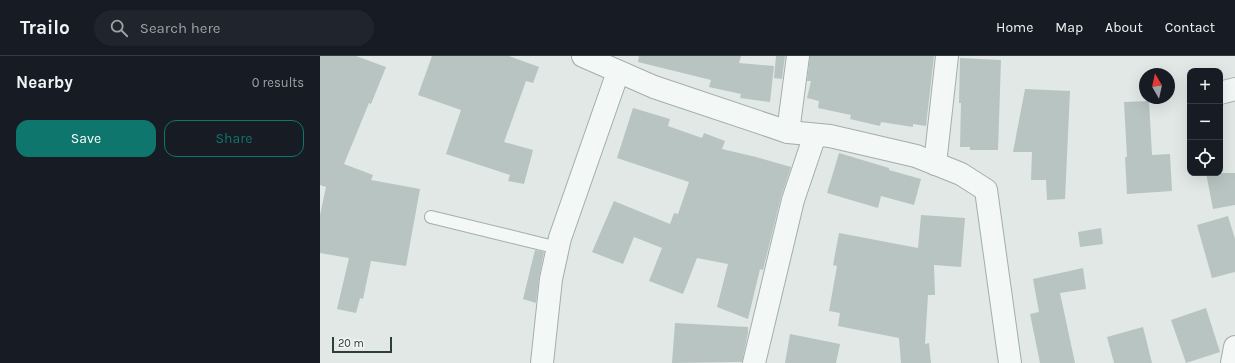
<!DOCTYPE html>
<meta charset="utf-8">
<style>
body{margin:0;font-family:Karla,sans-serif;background:#20242c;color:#f1f3f6}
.controls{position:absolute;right:12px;top:12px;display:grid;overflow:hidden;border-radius:8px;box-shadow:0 4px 16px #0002}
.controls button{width:36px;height:36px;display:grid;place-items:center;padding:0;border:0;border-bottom:1px solid #363941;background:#171b24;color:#f1f3f6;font:20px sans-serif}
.compass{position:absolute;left:819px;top:12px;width:36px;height:36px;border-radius:50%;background:#171b24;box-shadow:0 4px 16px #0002;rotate:351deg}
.scale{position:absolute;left:12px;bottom:10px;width:60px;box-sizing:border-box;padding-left:4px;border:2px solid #2b3e39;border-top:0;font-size:11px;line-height:14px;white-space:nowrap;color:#2b3e39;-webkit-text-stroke:3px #f0f5f4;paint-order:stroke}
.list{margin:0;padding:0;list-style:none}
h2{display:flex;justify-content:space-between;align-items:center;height:52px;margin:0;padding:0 16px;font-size:17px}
h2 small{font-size:13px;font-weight:400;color:#9ea1a6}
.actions{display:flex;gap:8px;padding:12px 16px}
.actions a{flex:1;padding:9px 0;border:1px solid #0f766e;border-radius:12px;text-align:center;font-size:14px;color:#0f766e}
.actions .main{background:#0f766e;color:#fff}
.icon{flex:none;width:22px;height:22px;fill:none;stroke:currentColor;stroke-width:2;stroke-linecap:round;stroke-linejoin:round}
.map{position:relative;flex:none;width:915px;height:307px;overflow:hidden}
header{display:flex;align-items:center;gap:24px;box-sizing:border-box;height:56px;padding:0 20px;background:#171b24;border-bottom:1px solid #363941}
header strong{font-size:19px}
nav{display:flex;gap:22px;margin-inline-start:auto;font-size:14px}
.search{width:280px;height:36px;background:#20242c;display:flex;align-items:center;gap:10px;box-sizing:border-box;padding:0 14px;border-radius:22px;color:#9ea1a6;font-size:15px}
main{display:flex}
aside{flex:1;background:#171b24}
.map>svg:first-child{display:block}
.building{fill:#b8c4c1}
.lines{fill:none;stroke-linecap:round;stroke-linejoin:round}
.service-casing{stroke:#a3aeab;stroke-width:14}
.minor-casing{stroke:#a3aeab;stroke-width:24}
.service{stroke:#f3f7f6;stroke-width:12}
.minor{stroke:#f3f7f6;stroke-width:22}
</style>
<header>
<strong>Trailo</strong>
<div class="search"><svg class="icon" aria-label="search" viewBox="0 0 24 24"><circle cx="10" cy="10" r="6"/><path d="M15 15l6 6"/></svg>Search here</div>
<nav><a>Home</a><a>Map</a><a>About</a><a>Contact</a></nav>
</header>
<main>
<aside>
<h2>Nearby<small>0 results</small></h2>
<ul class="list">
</ul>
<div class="actions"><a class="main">Save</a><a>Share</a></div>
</aside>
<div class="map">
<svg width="915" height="307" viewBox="0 0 915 307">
<rect width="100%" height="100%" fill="#e1e8e6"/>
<g class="building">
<path d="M0 0H36L66 11 51 48 49 47 24 108 53 119 51 124 100 133 86 210 51 205 43 243 40 242 36 257 17 253 29 202 0 197V159L6 131 0 129Z"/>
<path d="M112 0H189L219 11 213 27 206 25 184 86 213 94 204 128 188 125 190 119 126 98 141 54 98 39Z"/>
<path d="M319 0H421L419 7 454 10 450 46 420 42 421 38 389 31 391 24 318 6Z"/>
<path d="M456 0H465L462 23 454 22Z"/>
<path d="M490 0H614L606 70 593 68V71L561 66 560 70 530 63 531 59 498 52 499 45 487 42 491 25H487Z"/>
<path d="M640 2 681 4 678 94H650V91H640L641 47H639Z"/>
<path d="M705 33 750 35 745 143 727 144 726 124H711L712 96H693Z"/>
<path d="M829 45 832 99 850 98 852 135 807 138 805 101H807L804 46Z"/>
<path d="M313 52 350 63 348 70 382 82 384 77 405 85 402 93 436 101 471 111 461 141 443 214 440 213 428 263 397 251 408 208 377 202 363 238 329 225 342 192 314 181 303 208 272 196 294 145 350 168 354 157 358 158 369 126 297 102Z"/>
<path d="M519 97 569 112V114L601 123 594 149 561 140 558 152 507 137Z"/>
<path d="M886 117H915V149L893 153Z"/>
<path d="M601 159 645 162 641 211 614 209 615 239H608L605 288 609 287 611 307H581L579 282 518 270 520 257 509 255 517 210 513 209 519 177 598 192Z"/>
<path d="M908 160 915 183V216L892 222 877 169Z"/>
<path d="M781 172 783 188 760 191 758 176Z"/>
<path d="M215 194 224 196 219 222 216 247 203 243Z"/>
<path d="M763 212 766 233 740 237 755 307H720L710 258 719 256 713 223Z"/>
<path d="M886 252 900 296 866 307 851 264Z"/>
<path d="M355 267 428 271V277L422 306 352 307Z"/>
<path d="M823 271 832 307H794L787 281Z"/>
<path d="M470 278 520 288 516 307H465Z"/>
</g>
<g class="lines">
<g class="service-casing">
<path id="service" d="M111 161 238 192"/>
</g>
<g class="minor-casing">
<g id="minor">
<path d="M263 0 334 31 468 76 510 80 596 100 641 118 666 134 690 307"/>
<path d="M900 37 915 33"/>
<path d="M468 76 478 0"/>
<path d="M615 108 627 0"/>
<path d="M222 307 231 223 240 182 298 16"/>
<path d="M434 307 473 144 495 79"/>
<path d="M912 307 915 291"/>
</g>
</g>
<use href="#service" class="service"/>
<use href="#minor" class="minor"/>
</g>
</svg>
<div class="controls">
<button>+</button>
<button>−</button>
<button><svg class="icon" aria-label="locate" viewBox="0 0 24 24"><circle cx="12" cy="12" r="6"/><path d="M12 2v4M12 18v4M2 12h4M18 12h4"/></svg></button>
</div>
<svg class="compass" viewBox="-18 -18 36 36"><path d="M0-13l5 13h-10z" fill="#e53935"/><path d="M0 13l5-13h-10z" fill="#9ea1a6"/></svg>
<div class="scale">20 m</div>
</div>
</main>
